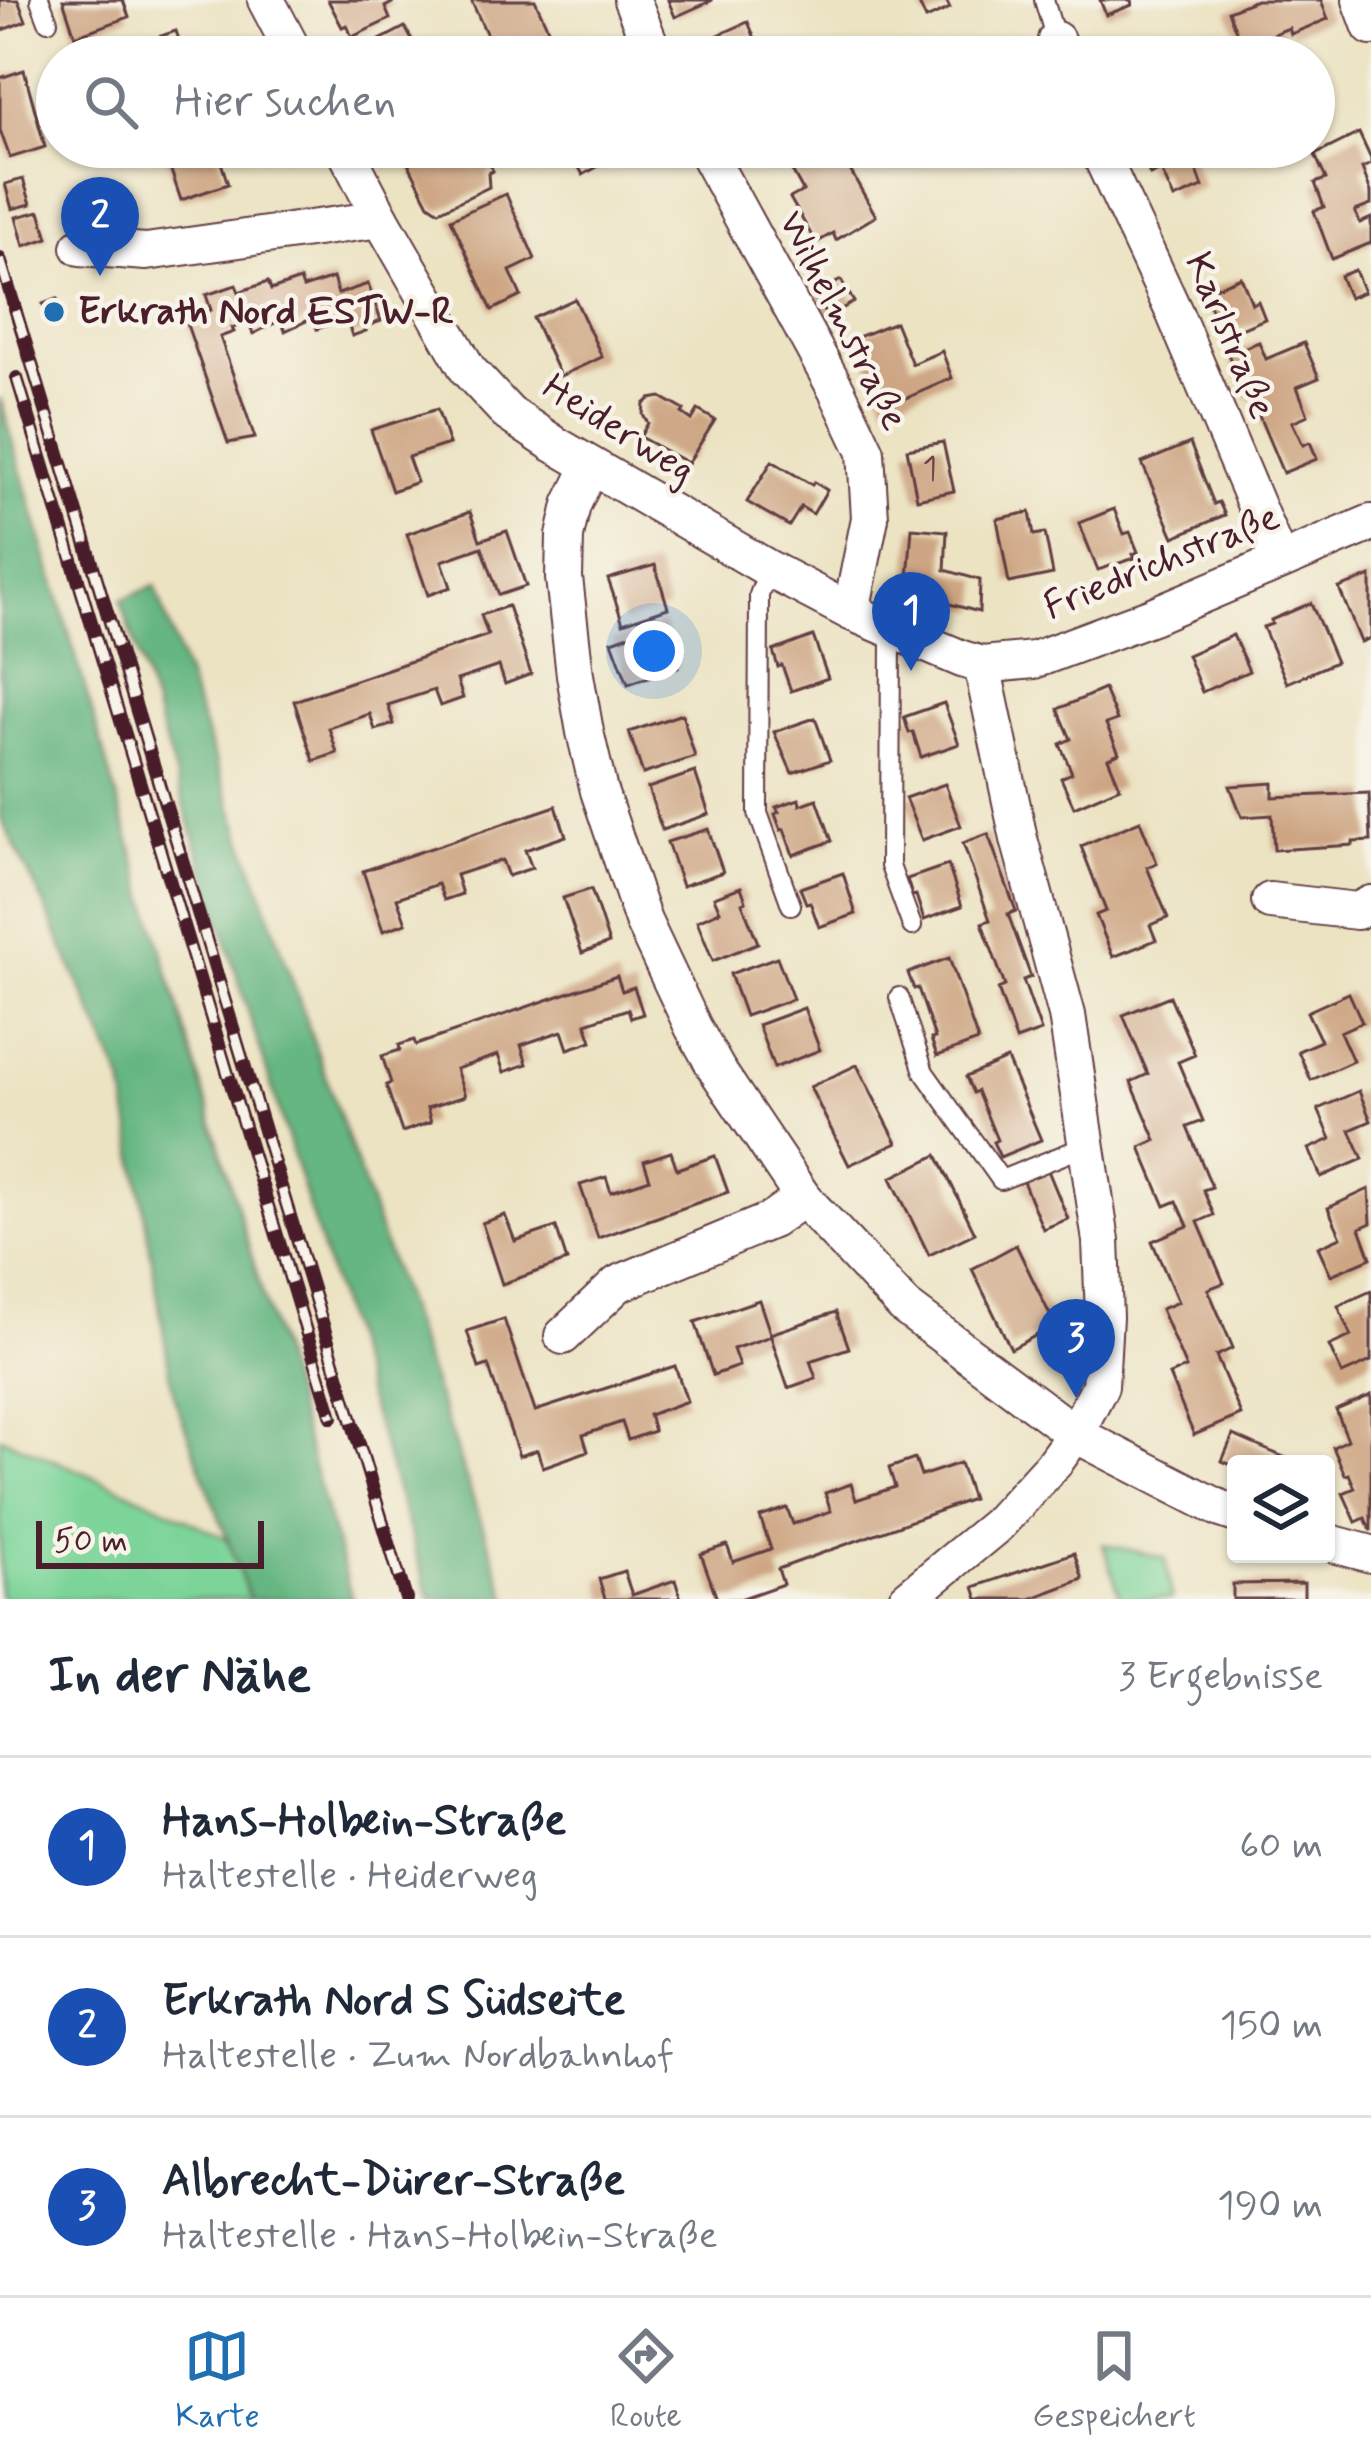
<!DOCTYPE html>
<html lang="de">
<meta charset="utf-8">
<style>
body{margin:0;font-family:Mynerve,sans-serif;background:#f6f6f7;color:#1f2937}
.controls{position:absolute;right:36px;bottom:36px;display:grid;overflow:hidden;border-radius:12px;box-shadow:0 3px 9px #0004}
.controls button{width:108px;height:108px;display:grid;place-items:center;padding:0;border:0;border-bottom:3px solid #e0e1e3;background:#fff;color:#1f2937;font:60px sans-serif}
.scale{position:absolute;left:36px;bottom:30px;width:228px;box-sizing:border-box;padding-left:12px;border:6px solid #4a1f2b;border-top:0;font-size:33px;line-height:42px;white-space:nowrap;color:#4a1f2b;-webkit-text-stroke:9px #f7f3e8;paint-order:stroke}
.you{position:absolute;left:654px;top:651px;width:42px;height:42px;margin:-30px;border:9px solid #fff;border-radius:50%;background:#1a73e8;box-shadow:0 0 0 18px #1a73e833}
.badge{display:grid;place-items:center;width:78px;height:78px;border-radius:50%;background:#1f6fb2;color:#fff;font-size:39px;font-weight:700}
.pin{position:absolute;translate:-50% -99px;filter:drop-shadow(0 3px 6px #0008)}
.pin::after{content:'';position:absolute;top:63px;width:42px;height:36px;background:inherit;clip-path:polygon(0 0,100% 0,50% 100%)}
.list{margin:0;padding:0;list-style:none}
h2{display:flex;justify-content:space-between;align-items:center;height:156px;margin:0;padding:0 48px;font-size:51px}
h2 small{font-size:39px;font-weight:400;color:#747a83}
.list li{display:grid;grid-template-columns:78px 1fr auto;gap:36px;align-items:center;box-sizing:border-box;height:180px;padding:0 48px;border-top:3px solid #e0e1e3}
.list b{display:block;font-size:45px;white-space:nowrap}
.list p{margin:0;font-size:39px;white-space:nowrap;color:#747a83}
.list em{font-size:39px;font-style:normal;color:#747a83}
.icon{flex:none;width:66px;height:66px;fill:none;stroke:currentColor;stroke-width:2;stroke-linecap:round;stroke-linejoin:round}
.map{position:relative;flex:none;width:1371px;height:1599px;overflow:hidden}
.search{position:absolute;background:#fff;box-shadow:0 3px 9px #0004;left:36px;right:36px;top:36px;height:132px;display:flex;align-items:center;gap:30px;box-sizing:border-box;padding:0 42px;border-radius:66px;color:#747a83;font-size:45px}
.sheet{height:696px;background:#fff}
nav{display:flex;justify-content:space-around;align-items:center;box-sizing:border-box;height:168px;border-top:3px solid #e0e1e3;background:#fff;font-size:33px;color:#747a83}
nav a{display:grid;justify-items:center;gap:6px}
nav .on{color:#1f6fb2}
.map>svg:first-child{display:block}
.green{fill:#7cd499;stroke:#637a62;stroke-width:3}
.forest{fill:#65b681;stroke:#586a56;stroke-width:3}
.building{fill:#cea684}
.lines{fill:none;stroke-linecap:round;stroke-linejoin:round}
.lane-casing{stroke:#623c42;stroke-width:22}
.street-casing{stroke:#623c42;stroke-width:40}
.lane{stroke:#fff;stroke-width:18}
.street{stroke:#fff;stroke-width:36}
.rail-casing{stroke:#4a1f2b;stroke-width:14}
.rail{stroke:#f7f3e8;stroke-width:9;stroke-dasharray:27;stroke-linecap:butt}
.poi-dot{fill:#1f6fb2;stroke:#f7f3e8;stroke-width:4.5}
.labels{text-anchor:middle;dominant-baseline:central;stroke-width:9;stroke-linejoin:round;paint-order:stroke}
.number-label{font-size:33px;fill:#6b4141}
.poi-label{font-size:39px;font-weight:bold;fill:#4a1f2b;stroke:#f7f3e8;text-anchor:start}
.street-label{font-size:39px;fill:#4a1f2b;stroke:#f7f3e8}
</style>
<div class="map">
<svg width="1371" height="1599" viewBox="0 0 1371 1599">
<rect width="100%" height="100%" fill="#f7f3e8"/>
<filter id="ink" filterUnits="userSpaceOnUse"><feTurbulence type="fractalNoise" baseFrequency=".00833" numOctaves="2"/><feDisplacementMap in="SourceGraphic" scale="24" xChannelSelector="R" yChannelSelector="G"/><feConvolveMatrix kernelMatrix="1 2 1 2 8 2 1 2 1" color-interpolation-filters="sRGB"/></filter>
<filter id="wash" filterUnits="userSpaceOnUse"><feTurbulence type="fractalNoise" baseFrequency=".004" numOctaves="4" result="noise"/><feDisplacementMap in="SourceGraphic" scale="48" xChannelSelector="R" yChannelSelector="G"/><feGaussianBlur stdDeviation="2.7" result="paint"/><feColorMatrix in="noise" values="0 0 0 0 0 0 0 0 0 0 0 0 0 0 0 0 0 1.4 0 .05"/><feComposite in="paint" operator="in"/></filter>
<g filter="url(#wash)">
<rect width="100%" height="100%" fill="#ece3c3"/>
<g class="green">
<path d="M0 1437 146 1499 227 1539 250 1599H5L0 1595Z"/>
<path d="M1103 1544 1165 1558 1172 1599H1121Z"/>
</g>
<g class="forest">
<path d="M0 398 352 1599H250L174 1397 123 1082 43 902 0 817Z"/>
<path d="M155 586 194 699 508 1599H430L121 600Z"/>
</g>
<g id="blocks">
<g class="building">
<path d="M0 0H18L26 21 0 31Z"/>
<path d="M63 0H123L129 17 75 36Z"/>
<path d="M328 0H390L392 3 385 7 390 19 352 37 347 25 342 27Z"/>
<path d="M471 0H535L553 40 517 57H497Z"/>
<path d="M668 0H713L675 17Z"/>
<path d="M917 0H946L950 8 926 19Z"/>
<path d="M1100 0H1131L1132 5 1106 15Z"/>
<path d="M1256 0H1321L1328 19 1291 34 1289 28 1242 46 1228 11Z"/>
<path d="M748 22 763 57H701L696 45Z"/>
<path d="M405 27 421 57H357L355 53Z"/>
<path d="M176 31 185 57H132L129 47Z"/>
<path d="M24 70 45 147 10 158 0 130V78Z"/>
<path d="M1359 133 1371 159V164L1362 168 1371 192V205L1355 211 1360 223 1371 218V243L1332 259 1314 211 1324 207 1315 183 1326 179 1315 155Z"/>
<path d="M163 147H216L228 184 181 200Z"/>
<path d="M400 147H481L493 171 488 173 489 187 439 211 429 204Z"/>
<path d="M568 147H632L583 175Z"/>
<path d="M808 147H837L876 216 836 240 833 233 816 243 790 198 803 191 786 160Z"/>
<path d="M1138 147H1188L1203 187 1174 199 1161 170 1150 175Z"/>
<path d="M23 179 31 204 12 209 5 184Z"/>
<path d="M506 194 535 259 510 271 521 296 492 310 451 219Z"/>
<path d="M40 211 48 238 24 246 16 217Z"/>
<path d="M1355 270 1364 292 1349 298 1340 276Z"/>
<path d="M1241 277 1252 304 1258 301 1265 319 1222 337 1204 292Z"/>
<path d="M333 278 338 294 368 284 381 321 364 327 366 331 352 336 345 314 329 320 331 324 317 329 313 318 285 331 281 320 253 334 249 322 232 328 234 332 220 337 255 438 228 443 185 319 211 310 206 295 236 285 239 292 268 282 271 290 300 280 303 288Z"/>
<path d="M841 280 854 302 827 317 814 295Z"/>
<path d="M57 299 64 319 50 324 43 304Z"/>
<path d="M575 299 602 357 560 376 533 318Z"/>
<path d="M895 322 912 364 942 351 952 378 886 407 858 337Z"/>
<path d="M1259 342 1266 359 1304 343 1319 378 1297 387 1308 415 1292 422 1303 445 1310 442 1317 459 1283 473 1251 397 1247 399 1228 354Z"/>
<path d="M661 397 684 410 682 413 692 420 698 410 715 420 688 463 640 437 648 423 643 415 644 404 650 399Z"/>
<path d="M437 409 449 444 408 457 417 482 392 491 371 430Z"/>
<path d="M943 442 954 491 917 499 907 449Z"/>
<path d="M1190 443 1214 504 1219 502 1225 515 1174 537 1142 463Z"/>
<path d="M772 461 812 485 814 482 827 490 813 514 801 507 789 526 747 502Z"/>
<path d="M1114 509 1124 534 1130 532 1138 552 1133 554 1135 558 1098 570 1079 523Z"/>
<path d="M470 512 480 540 507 531 526 586 499 595 482 547 442 561 451 587 428 595 407 534Z"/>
<path d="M1030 512 1034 535 1045 533 1053 574 1009 583 997 519Z"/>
<path d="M912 528 947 531 945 570 980 580 979 612 928 598 930 593 907 591Z"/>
<path d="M655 565 668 608 623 623 608 579Z"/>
<path d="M1371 576V638L1361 642 1339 588Z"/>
<path d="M1311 603 1336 662 1287 683 1263 627 1272 624 1271 620Z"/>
<path d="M508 606 531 674 505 684 499 666 457 680 463 698 440 706 434 690 388 705 394 724 375 730 370 714 329 728 337 753 314 761 294 701 488 635 481 615Z"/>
<path d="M663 623 678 667 628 684 612 641Z"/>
<path d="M1233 635 1249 671 1202 692 1187 655Z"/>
<path d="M813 636 828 678 791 691 782 665 778 667 773 651Z"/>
<path d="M1104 689 1117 720 1106 724 1119 753 1108 758 1120 787 1074 807 1061 778 1072 773 1060 744 1071 739 1058 709Z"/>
<path d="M944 703 959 744 921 757 913 732 909 733 904 717Z"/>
<path d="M682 714 695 757 643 774 629 732Z"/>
<path d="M815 718 830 760 792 773 774 732Z"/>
<path d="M695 772 709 814 662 830 648 788Z"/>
<path d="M1273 783V797L1369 793 1371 841 1353 842V845L1274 850 1272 815 1242 817 1230 786Z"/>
<path d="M945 784 961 826 922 840 905 798Z"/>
<path d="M799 799 800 805 817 799 832 841 793 855 784 829 781 830 775 814 779 812 776 807Z"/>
<path d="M556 806 566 836 525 850 532 868 508 876 502 860 456 875 462 894 444 900 438 884 397 898 406 923 383 931 363 871Z"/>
<path d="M1140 821 1157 863 1147 867 1168 918 1150 925 1156 940 1113 957 1096 915 1106 911 1081 846Z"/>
<path d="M708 829 723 872 682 886 667 842Z"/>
<path d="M988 834 1016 911 1008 914 1031 977 1023 980 1041 1031 1016 1040 998 989 1005 986 982 923 990 920 963 843Z"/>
<path d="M948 865 962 906 924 920 916 895 912 896 907 879Z"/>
<path d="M843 873 856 914 819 927 810 902 806 903 800 888Z"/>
<path d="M741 887 746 901 742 903 758 943 713 961 697 921 720 911 714 897Z"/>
<path d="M591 889 609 943 582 953 563 898Z"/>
<path d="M777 957 793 999 745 1016 730 974Z"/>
<path d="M949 958 978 1041 937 1056 931 1039 935 1038 918 988 914 989 908 973Z"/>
<path d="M617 976 622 991 634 987 643 1014 631 1018 628 1009 586 1023 592 1041 568 1049 562 1031 521 1045 527 1064 504 1072 498 1055 456 1069 465 1096 427 1108 431 1122 402 1132 386 1085 391 1083 382 1056 400 1050 399 1045 414 1040 416 1045Z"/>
<path d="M1349 993 1362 1022 1340 1032 1353 1061 1311 1080 1298 1051 1321 1041 1307 1012Z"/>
<path d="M1170 996 1195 1055 1178 1062 1203 1121 1187 1127 1212 1187 1203 1190 1214 1215 1198 1222 1224 1283 1208 1289 1233 1348 1216 1356 1241 1415 1194 1435 1169 1375 1186 1368 1161 1309 1178 1302 1152 1241 1188 1226 1177 1201 1165 1206 1140 1147 1156 1140 1131 1082 1148 1074 1123 1015Z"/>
<path d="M804 1008 820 1050 774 1068 758 1025Z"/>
<path d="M1007 1059 1041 1140 1000 1157 993 1142 997 1140 977 1091 973 1093 966 1077Z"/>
<path d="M857 1065 897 1143 849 1165 810 1087Z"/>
<path d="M1359 1091 1371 1121 1350 1130 1363 1159 1321 1177 1309 1149 1331 1139 1318 1109Z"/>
<path d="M671 1152 677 1169 715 1156 728 1192 598 1238 580 1185 606 1177 611 1192 650 1179 644 1161Z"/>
<path d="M937 1155 975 1233 929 1255 891 1178Z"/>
<path d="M1047 1168 1068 1219 1043 1229 1022 1179Z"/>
<path d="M1369 1189 1371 1223 1360 1228 1371 1258 1331 1275 1318 1247 1341 1237 1328 1208Z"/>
<path d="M505 1215 515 1241 556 1227 567 1261 502 1284 482 1223Z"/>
<path d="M1016 1245 1055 1325 1011 1349 972 1269Z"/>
<path d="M1371 1291V1361L1342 1374 1329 1346 1351 1336 1338 1306Z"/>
<path d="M759 1300 771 1336 733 1349 739 1366 713 1375 695 1322Z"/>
<path d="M836 1312 849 1348 810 1361 816 1378 788 1388 770 1334Z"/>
<path d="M504 1319 535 1411 675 1366 687 1401 649 1415 654 1431 628 1440 622 1422 583 1435 588 1451 543 1467 537 1450 519 1456 488 1365 479 1368 467 1331Z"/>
<path d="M1371 1395V1531L1365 1518 1356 1522 1343 1493 1355 1488 1349 1474 1345 1475 1333 1447 1348 1440 1336 1410Z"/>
<path d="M1233 1435 1258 1446 1300 1464H1236V1467L1222 1461Z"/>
<path d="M915 1459 921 1476 960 1463 972 1499 778 1569 783 1584 740 1599H717L701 1554 727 1545 733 1562 771 1549 760 1517 787 1508 793 1524 831 1511 825 1493 851 1484 856 1500 895 1487 889 1468Z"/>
<path d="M1074 1553 1083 1579 1030 1599H978L974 1587Z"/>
<path d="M624 1571 632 1595 675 1580 681 1599H605L599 1579Z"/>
<path d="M1304 1583V1599H1233V1584Z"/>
</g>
</g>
</g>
<g filter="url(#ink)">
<use href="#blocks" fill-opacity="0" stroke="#623c42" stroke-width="3"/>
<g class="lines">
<g class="lane-casing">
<g id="lane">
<path d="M40 0 48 21"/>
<path d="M1044 0 1056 40"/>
<path d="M769 569 759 595 758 813 791 905"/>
<path d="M891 629 890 866 912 926"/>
<path d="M899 997 924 1072 1001 1180 1088 1145"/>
</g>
</g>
<g class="street-casing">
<g id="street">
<path d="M266 0 296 57"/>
<path d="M632 0 655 57"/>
<path d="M1361 0 1371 27"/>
<path d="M1056 40 1061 57"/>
<path d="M344 147 381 219 468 370 509 414 554 444 769 569 851 612 962 659 982 665 1034 660 1152 616 1371 523"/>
<path d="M704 147 837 391 866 452 870 518 851 612"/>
<path d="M1097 147 1174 312 1279 560"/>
<path d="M80 247 146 252 381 219"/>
<path d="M591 466 572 505 565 536 564 578 575 675 585 732 599 791 643 921 693 1027 717 1070 803 1198 905 1307 1075 1434 1221 1509 1236 1514"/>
<path d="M1270 901 1357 911 1371 904"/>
<path d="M563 1336 618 1284 772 1220 803 1198"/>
<path d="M1326 1542 1371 1554"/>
<path d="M907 1599 998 1524 1054 1463 1075 1434 1100 1386 1104 1317 1101 1241 1067 1015 1019 839 982 665"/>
</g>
</g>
<use href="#lane" class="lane"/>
<use href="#street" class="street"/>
<g class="rail-casing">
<g id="rail">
<path d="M0 259 406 1599"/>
<path d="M17 378 332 1417"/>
</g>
</g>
<use href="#rail" class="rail"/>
</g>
</g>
<circle class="poi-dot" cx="54" cy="312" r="12"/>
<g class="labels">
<g class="number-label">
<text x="930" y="470">1</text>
</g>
<g class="poi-label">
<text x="78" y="312">Erkrath Nord ESTW-R</text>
</g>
<g class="street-label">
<text transform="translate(842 321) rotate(63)">Wilhelmstraße</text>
<text transform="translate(1229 336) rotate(67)">Karlstraße</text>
<text transform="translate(618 430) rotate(32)">Heiderweg</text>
<text transform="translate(1162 563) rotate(-22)">Friedrichstraße</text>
</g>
</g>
</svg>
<div class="controls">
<button><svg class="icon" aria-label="layers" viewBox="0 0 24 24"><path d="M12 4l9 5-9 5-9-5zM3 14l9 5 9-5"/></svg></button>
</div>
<div class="scale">50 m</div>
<div class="you"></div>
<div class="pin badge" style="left:911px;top:671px;background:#1a4fb4">1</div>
<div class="pin badge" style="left:100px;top:276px;background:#1a4fb4">2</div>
<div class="pin badge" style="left:1076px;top:1398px;background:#1a4fb4">3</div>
<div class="search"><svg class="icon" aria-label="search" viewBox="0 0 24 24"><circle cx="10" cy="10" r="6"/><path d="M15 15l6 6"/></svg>Hier suchen</div>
</div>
<section class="sheet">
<h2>In der Nähe<small>3 Ergebnisse</small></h2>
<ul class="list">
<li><span class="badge" style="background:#1a4fb4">1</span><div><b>Hans-Holbein-Straße</b><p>Haltestelle · Heiderweg</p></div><em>60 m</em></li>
<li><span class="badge" style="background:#1a4fb4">2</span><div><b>Erkrath Nord S Südseite</b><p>Haltestelle · Zum Nordbahnhof</p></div><em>150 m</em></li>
<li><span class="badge" style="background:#1a4fb4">3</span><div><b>Albrecht-Dürer-Straße</b><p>Haltestelle · Hans-Holbein-Straße</p></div><em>190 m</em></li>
</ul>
</section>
<nav>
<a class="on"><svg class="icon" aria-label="map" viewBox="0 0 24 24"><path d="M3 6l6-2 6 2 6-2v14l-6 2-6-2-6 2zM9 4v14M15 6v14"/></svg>Karte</a>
<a><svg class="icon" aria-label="directions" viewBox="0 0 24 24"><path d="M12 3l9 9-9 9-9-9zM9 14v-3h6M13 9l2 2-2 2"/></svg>Route</a>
<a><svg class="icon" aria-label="saved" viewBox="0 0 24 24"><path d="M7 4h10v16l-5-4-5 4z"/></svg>Gespeichert</a>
</nav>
